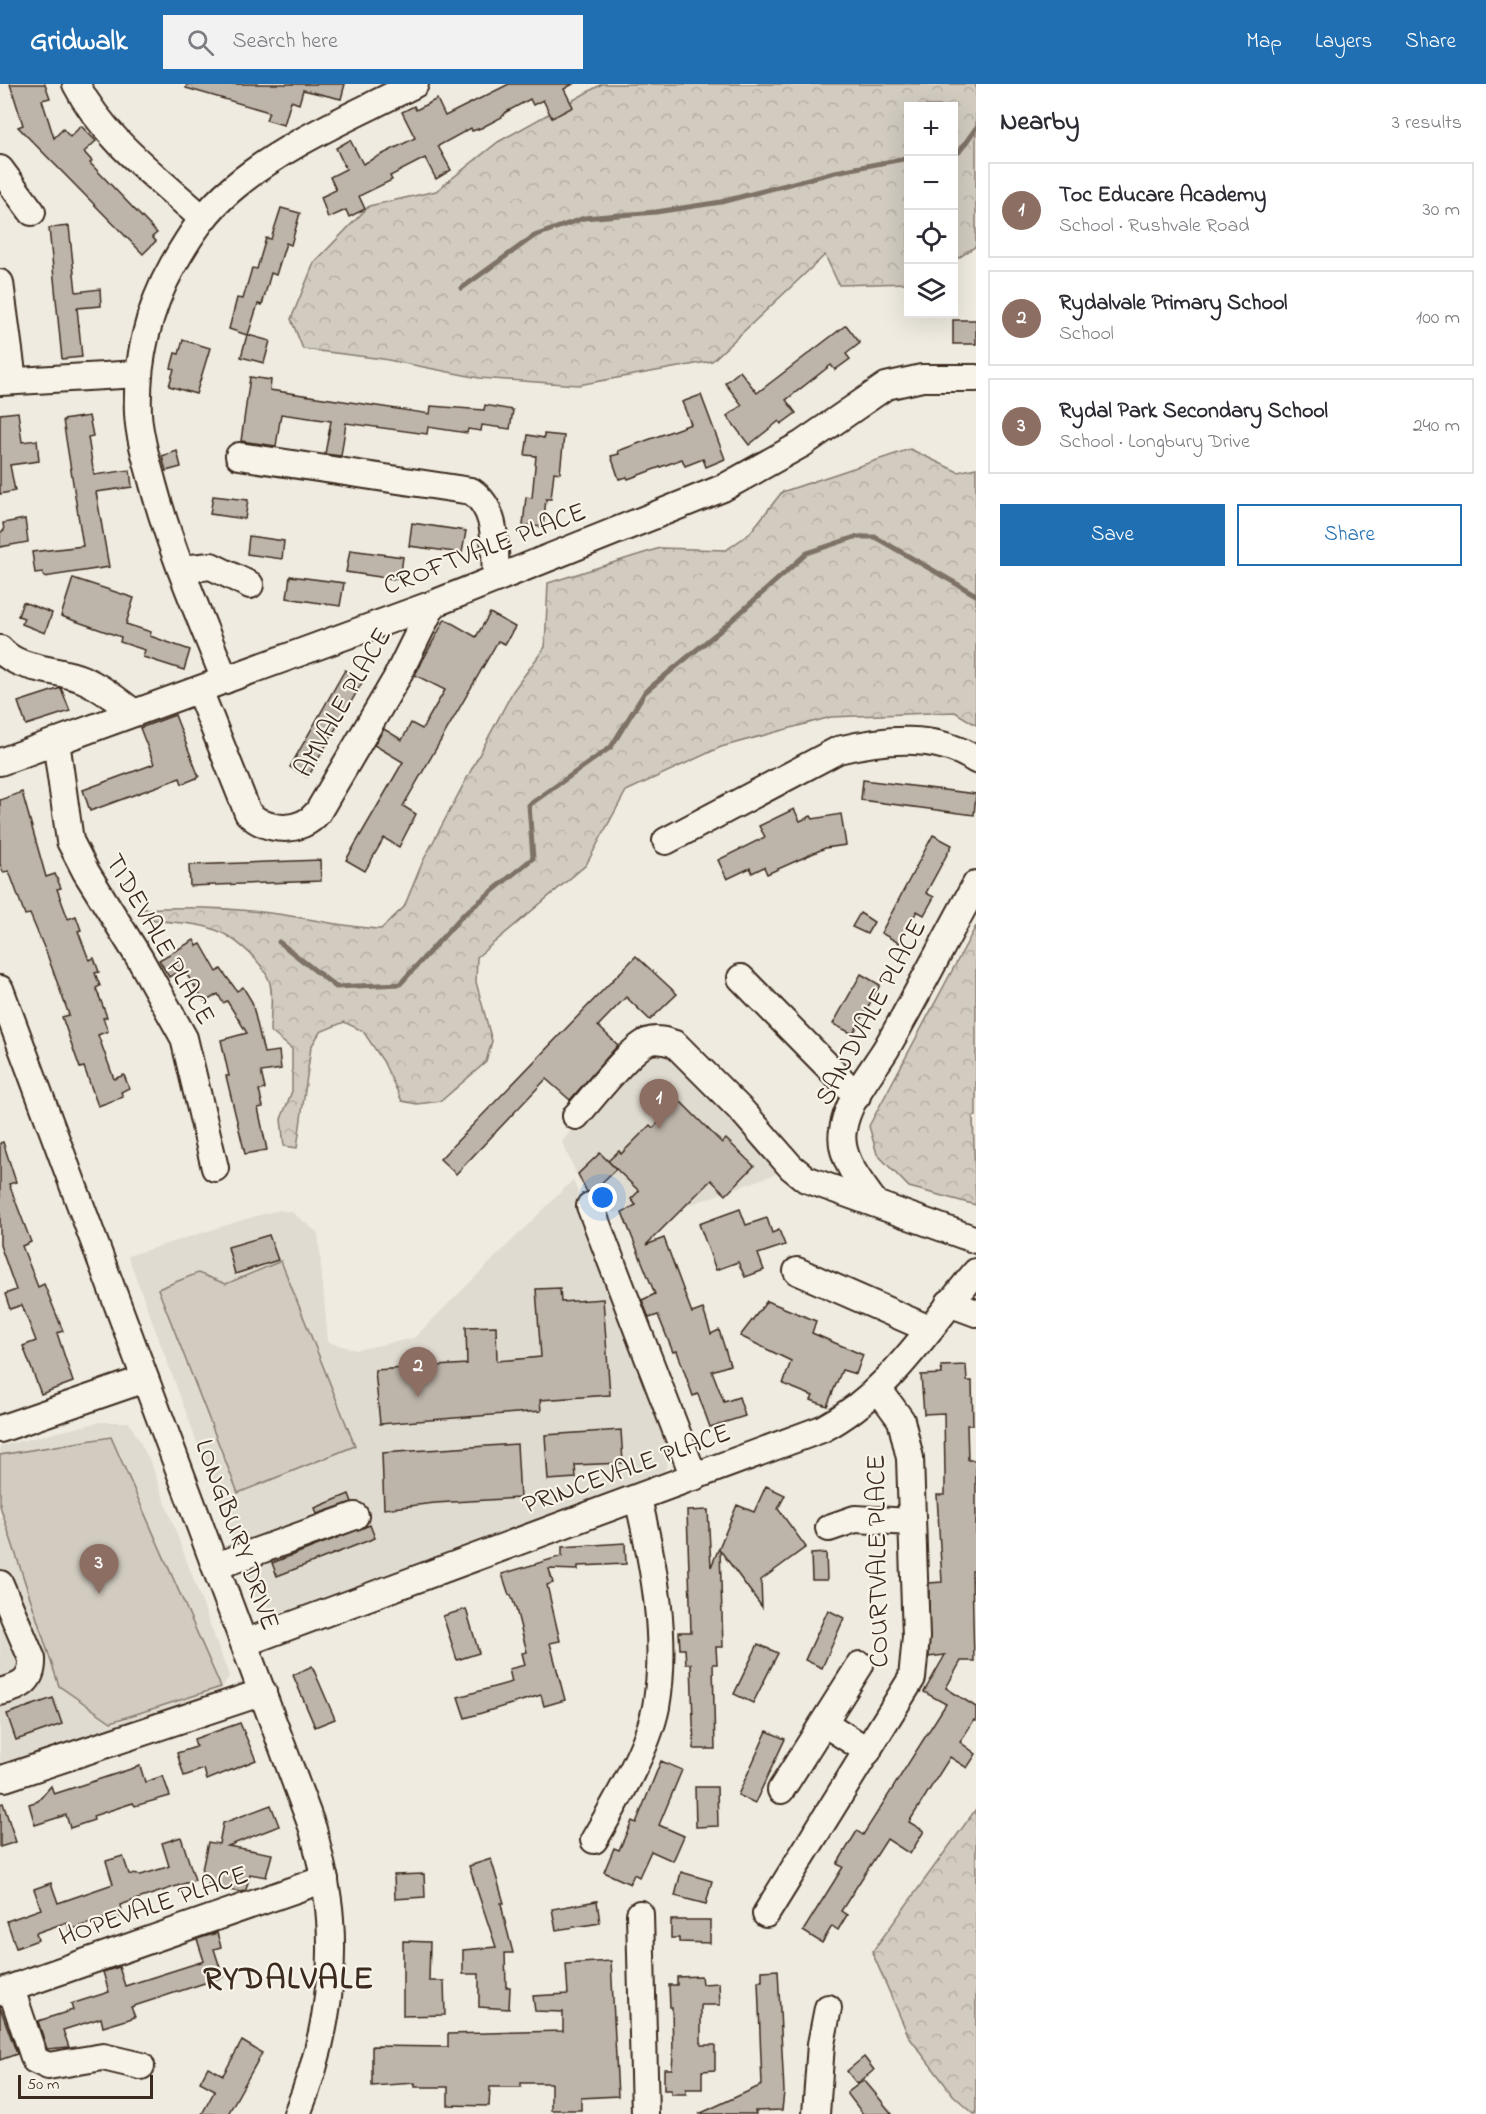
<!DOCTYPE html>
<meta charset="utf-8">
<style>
body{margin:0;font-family:"Indie Flower",sans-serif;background:#f2f2f3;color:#2b2b33}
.controls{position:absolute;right:18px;top:18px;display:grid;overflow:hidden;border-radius:0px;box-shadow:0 6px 24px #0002}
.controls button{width:54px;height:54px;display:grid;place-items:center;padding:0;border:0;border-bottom:2px solid #e1e1e2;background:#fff;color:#2b2b33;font:30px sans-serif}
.scale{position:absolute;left:18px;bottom:15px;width:135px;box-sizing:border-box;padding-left:6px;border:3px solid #3b2a1e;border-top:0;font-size:16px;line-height:21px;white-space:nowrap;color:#3b2a1e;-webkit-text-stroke:4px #f7f3e8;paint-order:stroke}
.you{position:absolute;left:603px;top:1114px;width:21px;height:21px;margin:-15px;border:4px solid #fff;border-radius:50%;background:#1a73e8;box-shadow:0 0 0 9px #1a73e833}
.badge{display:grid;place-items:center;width:39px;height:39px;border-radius:50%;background:#1f6fb2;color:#fff;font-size:20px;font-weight:700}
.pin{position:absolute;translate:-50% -50px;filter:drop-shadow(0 2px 3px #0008)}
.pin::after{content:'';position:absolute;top:32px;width:21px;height:18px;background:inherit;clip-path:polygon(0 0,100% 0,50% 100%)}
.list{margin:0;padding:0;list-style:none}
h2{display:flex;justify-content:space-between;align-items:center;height:78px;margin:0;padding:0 24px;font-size:26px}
h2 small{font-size:20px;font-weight:400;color:#7c7c81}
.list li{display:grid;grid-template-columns:39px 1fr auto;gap:18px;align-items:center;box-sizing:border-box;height:96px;margin:0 12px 12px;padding:0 12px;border:2px solid #e1e1e2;border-radius:0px}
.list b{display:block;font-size:22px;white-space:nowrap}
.list p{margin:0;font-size:20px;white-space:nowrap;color:#7c7c81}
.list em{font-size:20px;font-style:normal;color:#7c7c81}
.actions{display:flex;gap:12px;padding:18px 24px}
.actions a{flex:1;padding:14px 0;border:2px solid #1f6fb2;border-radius:0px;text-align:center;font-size:21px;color:#1f6fb2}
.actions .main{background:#1f6fb2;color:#fff}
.icon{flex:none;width:33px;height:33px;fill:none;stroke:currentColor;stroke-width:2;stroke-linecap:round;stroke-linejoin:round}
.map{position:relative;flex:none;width:976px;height:2030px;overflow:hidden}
header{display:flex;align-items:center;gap:36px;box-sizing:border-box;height:84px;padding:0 30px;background:#1f6fb2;color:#fff}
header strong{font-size:28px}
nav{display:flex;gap:33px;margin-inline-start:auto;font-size:21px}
.search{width:420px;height:54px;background:#f2f2f3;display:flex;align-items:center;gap:15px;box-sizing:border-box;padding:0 21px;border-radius:0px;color:#7c7c81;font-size:22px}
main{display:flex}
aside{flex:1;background:#fff}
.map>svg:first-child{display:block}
.built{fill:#e0dbd0}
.forest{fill:url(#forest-crowns);stroke:#867a6f;stroke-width:1.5}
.garden{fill:#d1cbc0;stroke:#867a6f;stroke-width:1.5}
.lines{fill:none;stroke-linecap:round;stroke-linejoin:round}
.stream{stroke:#7e7266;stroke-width:5}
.building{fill:#bdb5aa;stroke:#3b2a1e;stroke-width:1.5}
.minor-casing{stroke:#3b2a1e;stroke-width:30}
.minor{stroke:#f7f3e8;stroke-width:26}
.labels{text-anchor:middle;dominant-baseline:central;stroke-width:4.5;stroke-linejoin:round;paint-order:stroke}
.street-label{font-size:27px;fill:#3b2a1e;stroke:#f7f3e8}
.district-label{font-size:33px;font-weight:bold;letter-spacing:1.5px;fill:#3b2a1e;stroke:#f7f3e8}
</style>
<header>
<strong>Gridwalk</strong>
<div class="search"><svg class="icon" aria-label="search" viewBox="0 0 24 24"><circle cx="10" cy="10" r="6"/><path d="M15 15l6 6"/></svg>Search here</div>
<nav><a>Map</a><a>Layers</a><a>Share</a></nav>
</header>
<main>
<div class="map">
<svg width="976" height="2030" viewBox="0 0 976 2030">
<defs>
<pattern id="forest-crowns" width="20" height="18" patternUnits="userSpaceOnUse" patternTransform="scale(1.5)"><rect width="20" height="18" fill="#d1cbc0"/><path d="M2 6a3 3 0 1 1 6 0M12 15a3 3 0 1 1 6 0" fill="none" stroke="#b4aea5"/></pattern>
</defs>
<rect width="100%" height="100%" fill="#efebe0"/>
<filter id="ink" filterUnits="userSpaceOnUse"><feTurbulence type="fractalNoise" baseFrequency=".0167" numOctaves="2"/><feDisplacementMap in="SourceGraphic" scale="12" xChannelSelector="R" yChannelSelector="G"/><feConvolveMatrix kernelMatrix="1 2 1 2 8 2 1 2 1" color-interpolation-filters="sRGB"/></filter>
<g filter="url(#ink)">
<g class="built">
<path d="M650 965 669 969 787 1086 645 1137 635 1134 630 1123 615 1129 607 1125 601 1111 588 1116 562 1058 582 1032Z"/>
<path d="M573 1096 674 1360 664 1389 278 1530 254 1512 128 1172 259 1131 280 1126 292 1128 318 1149 328 1258 356 1266 414 1254Z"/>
<path d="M100 1338H129L150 1377 229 1592 219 1609 0 1681V1362Z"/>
</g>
<g class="forest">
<path d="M602 0H976V162L954 177V22H908V199L839 201 825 171 712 277 578 301 479 294 383 275 303 265 291 235 314 179 369 122 436 107 498 58Z"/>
<path d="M910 365 958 388 976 384V641L955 628 831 633 721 663 626 707 586 781 477 873 476 898 492 957 486 978 441 1017 417 1020 402 1017 383 977 363 947 344 938 320 948 311 963 297 1064 284 1062 281 1035 292 1007V965L270 947C270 932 274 910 269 896 261 875 231 850 210 844 188 836 163 841 141 832L142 825C189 822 237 824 285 831 317 836 348 844 381 845L404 823 423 777 513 607 545 563 548 499 660 464 726 466 749 450 782 408Z"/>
<path d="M976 842V1032L973 1033 976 1121 909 1103 877 1070 869 1042Z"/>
<path d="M976 1725V2030H974L953 2011 909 1953 872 1868Z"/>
</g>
<g class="garden">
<path d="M281 1177 355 1362 238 1409 158 1205 198 1189 226 1200Z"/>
<path d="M111 1353 221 1603 111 1638 59 1602 0 1422V1371Z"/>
</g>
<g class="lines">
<g class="stream">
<path d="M954 69 959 68 976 44"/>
<path d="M462 204 534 152 584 134 656 128 721 118 835 88 908 74"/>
<path d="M279 858 336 903 400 900 463 831 533 774 529 721 611 663 645 608 722 545 807 469 855 453H875L976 511"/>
</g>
</g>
<g class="building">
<path d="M10 0H45L50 14 42 16 54 54 63 45 70 53 81 42 96 57 84 68 92 77 90 79 157 149 152 153 156 157 143 170 18 43 23 41Z"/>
<path d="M187 0H345L341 15 303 6 299 20 291 17 284 41 266 36 269 28 186 4Z"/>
<path d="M509 0H573L564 5 573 23 552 34 543 16 533 21 530 15 506 28 502 33 481 44 472 47 471 44 438 62 451 86 436 95 425 74 390 92 392 96 359 112 365 125 349 133 346 126 328 134 321 113 336 106 330 93 346 85 336 64 350 56 363 80 415 54 402 28 414 22 416 26 437 15 445 32Z"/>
<path d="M281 124 300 129 291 161 286 159 276 191 271 189 262 221 258 220 248 251 270 257 264 279 241 273 247 251 229 245 237 214 243 215 252 184 257 185 266 154 271 155Z"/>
<path d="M69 142 76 208 100 205 101 222 77 224 82 273 62 275 49 144Z"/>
<rect x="953" y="236" width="23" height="24"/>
<path d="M846 241 860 259 846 270 850 275 835 286 831 281 786 316 796 329 781 340 779 337 749 361 727 332 742 321 725 299 740 287 757 309Z"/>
<path d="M183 256 210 264 196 310 169 302 174 285 171 284 175 269 179 270Z"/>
<path d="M250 293 271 296 270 306 430 330 431 322 484 326 485 321 513 326 510 345 482 341 481 347 468 345 467 349 428 343 427 350 346 339 341 372 325 370 331 337 281 330 276 362 241 357Z"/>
<path d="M701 311 725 375 706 383 703 375 685 382 682 375 628 395 627 393 619 395 611 372 619 370 618 367 691 340 682 318Z"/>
<path d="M18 328 22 358 37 356 39 377 10 381 15 407 0 410V330Z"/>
<path d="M89 332 93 352 88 353 94 391 130 386 132 403 96 408 109 483 44 493 43 488 35 489 32 468 83 462 63 336Z"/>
<path d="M544 350 564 352 560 389 554 388 551 415H546L543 443 523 441 526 413 532 414 536 372 525 371 528 351 544 354Z"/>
<path d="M177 367 181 383 166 387 162 372Z"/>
<path d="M213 412 248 416 245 435 210 430Z"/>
<path d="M25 435 28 458 0 463V448L4 447 3 439Z"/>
<path d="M412 439 466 447 462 469 409 462Z"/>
<path d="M249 452 284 457 282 475 247 470Z"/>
<path d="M350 466 403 473 400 496 346 488Z"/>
<path d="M290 492 344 499 340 522 287 514Z"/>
<path d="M73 494 134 514 126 540 151 548 150 552 190 566 184 586 143 573 145 566 120 558 121 553 61 532Z"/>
<path d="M23 518 52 529 45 549 22 540 24 534 18 532Z"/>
<path d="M490 529 515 543 505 560 498 557 403 722 416 730 399 763 384 754 365 787 346 776 403 678 374 661 384 645 402 656 411 639 422 645 445 606 415 591 445 535 476 553Z"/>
<path d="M345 586 363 597 308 693 290 683Z"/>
<path d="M61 604 70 627 26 641 18 618Z"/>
<path d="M175 631 199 693 182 700 180 694 90 727 83 706 154 680 140 644Z"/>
<path d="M863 696 976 710 974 731 861 716Z"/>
<path d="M22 708 46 793 55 790 61 804 57 805 68 835 76 832 81 846 78 847 89 876 94 874 99 888 95 889 100 902 96 904 107 933 103 934 108 947 98 951 114 995 124 991 129 1004 121 1008 123 1013 98 1022 84 983 80 984 62 933 69 931 48 873 30 830 25 831 9 787 3 788 0 780V716Z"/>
<path d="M794 725 800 737 811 732 813 735 841 730 846 761 825 764 767 790 764 783 752 789 750 784 727 795 718 776 765 753 759 742Z"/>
<path d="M933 751 952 761 926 809 934 813 924 831 917 827 899 859 881 849Z"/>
<path d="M320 776 321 797 190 802 189 781Z"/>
<path d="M860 829 874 838 867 850 852 843Z"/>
<path d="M194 856 197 862 201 860 217 888 221 885 237 907 243 903 252 918 264 969 279 967 281 985 261 988 265 1005 259 1006 263 1023 258 1024 267 1066 245 1070 226 992H229L221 956 247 949 227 917 223 919 218 910 205 918 183 885 169 893 159 876Z"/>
<path d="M636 872 677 910 650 936 626 913 598 942 618 961 570 1016 546 995 456 1090 440 1075Z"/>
<path d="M861 890 880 901 853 950 833 940Z"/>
<path d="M680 1017 722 1059 726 1055 754 1082 726 1111 711 1096 646 1161 664 1154 692 1229 703 1225 711 1250 719 1246 730 1281 712 1287 724 1318 739 1313 745 1332 710 1343 698 1310 693 1312 677 1267 673 1268 658 1231 649 1234 642 1216 655 1210 622 1128 636 1121 631 1115 639 1107 608 1077 619 1067 621 1070 650 1041 653 1044Z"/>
<path d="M3 1058 16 1098 9 1100 31 1158 22 1162 38 1203 44 1200 63 1247 57 1249 73 1298 41 1310 23 1262 36 1257 22 1221 10 1225 5 1210 16 1206 0 1161V1059Z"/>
<path d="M600 1069 616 1085 593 1107 587 1108 578 1090Z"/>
<path d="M740 1125 746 1141 767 1134 772 1149 779 1146 785 1161 758 1170 764 1186 745 1193 738 1178 716 1186 699 1140Z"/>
<path d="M269 1151 278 1176 235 1190 228 1163Z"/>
<path d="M560 1204 561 1218 603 1215 610 1311 540 1316 541 1327 380 1340 375 1286 467 1280 466 1243 496 1242 497 1277 541 1273 536 1205Z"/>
<path d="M767 1217 816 1237 812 1249 863 1271 856 1290 842 1286 827 1322 811 1316 813 1312 783 1300 791 1277 740 1252Z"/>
<path d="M966 1281 967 1297H972L973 1341H967L968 1376H976V1486L972 1487 974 1577H961L946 1604 976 1623V1637L974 1636 960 1658 976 1670 967 1684 950 1673 909 1738 924 1747 910 1770 887 1755 841 1827 847 1831 838 1846 832 1842 822 1859 803 1847 843 1783 837 1780 857 1747 863 1751 946 1620 924 1608 945 1571 929 1573V1499L942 1498 937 1411H945V1390L944 1329 924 1330 921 1291 942 1290 941 1282Z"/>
<path d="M621 1346 623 1379 575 1381 576 1394 548 1396 545 1351Z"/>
<path d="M517 1360 520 1414 435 1419 384 1425 382 1369Z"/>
<path d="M766 1402 785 1411 778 1425 806 1463 761 1496 762 1523 720 1466 723 1563H716L717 1580H713L715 1665H694L691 1580H686L685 1565H680L679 1548H691L687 1427 708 1426 711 1483 737 1421 754 1428Z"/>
<path d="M349 1410 352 1418 317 1430 315 1424Z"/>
<path d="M370 1441 375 1454 277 1492 272 1479Z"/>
<path d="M625 1459 626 1480 578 1482V1486L549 1485 553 1499 547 1501 560 1557 550 1559 565 1616 544 1622 541 1611 465 1634 458 1613 512 1598 509 1585 525 1581 522 1569 527 1568 516 1525 511 1511H509L502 1490 562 1472V1463Z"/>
<path d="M826 1469 827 1496H812L811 1470Z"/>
<path d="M466 1525 479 1569 457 1576 443 1532Z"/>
<path d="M828 1526 844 1534 822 1584 805 1576Z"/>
<path d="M758 1560 778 1569 753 1619 734 1610Z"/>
<path d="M312 1582 335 1635 315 1643 293 1591Z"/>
<path d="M53 1614 62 1640 16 1656 7 1630Z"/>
<path d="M240 1639 256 1676 207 1696 204 1685 184 1692 177 1669 196 1663 194 1655Z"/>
<path d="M767 1647 785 1655 755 1719 738 1711Z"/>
<path d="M661 1677 682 1686 659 1741 684 1752 673 1777 651 1767 639 1793 634 1790 630 1800 604 1788 614 1764 619 1766 632 1737 636 1739Z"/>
<path d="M140 1682 145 1698 163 1692 170 1712 135 1722 133 1719 93 1732 94 1736 70 1744 66 1731 35 1741 29 1720 38 1717 51 1702 54 1710Z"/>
<path d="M695 1703H717L718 1742 696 1743Z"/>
<path d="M3 1719 16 1758 0 1763V1720Z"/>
<path d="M271 1721 279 1742 228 1762 272 1770 266 1793 250 1790 246 1806 242 1808 208 1803 210 1792 200 1795 208 1758 219 1760 223 1739Z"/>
<path d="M181 1753 195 1796 120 1821 123 1832 106 1838 105 1834 69 1846 67 1838 36 1849 38 1856 16 1864 7 1837 41 1825 34 1805 51 1799 58 1819 113 1800 106 1777 123 1772 129 1790 141 1791 167 1783 169 1782 162 1759Z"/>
<path d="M491 1775 504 1819H501L504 1834 513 1869H505L506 1903H510L509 1925 479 1923V1890H463V1866L496 1863 469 1782Z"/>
<path d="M681 1788 712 1797 706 1820 675 1812Z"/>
<path d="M424 1790 425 1813 395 1815 394 1791Z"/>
<path d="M597 1817 600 1839 556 1846 552 1825Z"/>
<path d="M671 1836H710V1859L679 1858V1854H671Z"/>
<path d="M217 1849 221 1863 214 1865 223 1893 131 1923 135 1933 123 1937 103 1943 101 1934 63 1946 69 1963 47 1965 38 1937 73 1926 71 1920 109 1908 103 1888 119 1883 125 1902 204 1877 197 1855Z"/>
<path d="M403 1857 430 1858 429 1897H444L445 1931 403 1932Z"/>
<path d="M611 1877 618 2012 581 2014V2026H551V1999H521V2003H490L489 2022 448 2021V2003H415V1999L372 2002V1962L448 1963V1950L563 1947V1928L535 1927 533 1912 568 1910 566 1880Z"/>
<path d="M778 1886 784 2008 782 2026 755 2027 756 2030H699L762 2001 758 1897H762V1887Z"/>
<path d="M701 1892 702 1900 719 1899 720 1921H701V1961H715V1986L702 1987V2005H686V2010H671V2006H664V1985H672L673 1971 672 1923H670L669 1901H677V1893Z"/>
<path d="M0 1923 17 1970 0 1976Z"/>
<path d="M242 1957 262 1969 228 2030H202L215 2006 200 1998 208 1983 223 1991Z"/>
<path d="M864 1973 874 1986 857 2000 847 1987Z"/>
<path d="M864 1996 879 2014 892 2030H863L847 2009Z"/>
</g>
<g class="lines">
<g class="minor-casing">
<g id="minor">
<path d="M76 0C104 55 157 93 202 134"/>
<path d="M0 85 32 128"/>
<path d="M0 199 13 296"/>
<path d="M0 298 139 290"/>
<path d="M239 372 471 407C499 426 494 463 496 494"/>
<path d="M181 485 211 482 250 501"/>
<path d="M0 565C19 587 56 584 82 595 101 603 117 616 133 628"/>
<path d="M225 596C199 531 171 467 153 400 147 377 139 353 138 329 136 278 148 225 173 181 190 151 207 125 234 103 286 59 355 31 415 0"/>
<path d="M199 606 248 729C266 748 301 750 318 728L396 595 433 520"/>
<path d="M56 657 70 757 86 788 140 875 184 954 215 1084"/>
<path d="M0 678 433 520 723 404 802 360 886 302 922 294H976"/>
<path d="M666 757 838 666C883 655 936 649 976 676"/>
<path d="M741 894 857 1012"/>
<path d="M0 905 313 1745C320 1775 328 1805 330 1835 335 1901 322 1969 297 2030"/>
<path d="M576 1032C592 1014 627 968 647 958 656 954 666 957 675 960L743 1028 791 1083 806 1095 976 1156"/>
<path d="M875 1119C861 1099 838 1073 843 1046 847 1017 871 989 886 965 917 911 946 854 976 800"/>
<path d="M590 1122 694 1393"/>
<path d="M797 1187 929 1245"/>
<path d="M949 1219 976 1229"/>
<path d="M0 1345 145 1295"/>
<path d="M829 1444 855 1435 912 1438"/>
<path d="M216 1482 355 1432"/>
<path d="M0 1500 32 1575C33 1598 20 1603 0 1608"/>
<path d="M244 1559 822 1345C889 1310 928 1244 976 1188"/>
<path d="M824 1639 868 1667"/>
<path d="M5 1694 263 1608"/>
<path d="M781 1706 860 1581"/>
<path d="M594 1756C615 1720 648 1664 656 1623 668 1555 654 1481 638 1415"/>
<path d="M640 1830 645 2030"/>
<path d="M766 1830 912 1594 916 1553 910 1374 901 1336 879 1306"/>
<path d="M11 1905 35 1976 48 1982 103 1973 141 1982"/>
<path d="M0 1908 325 1795"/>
<path d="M816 2030 821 1960 828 1924"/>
</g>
</g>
<use href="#minor" class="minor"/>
</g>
</g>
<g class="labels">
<g class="street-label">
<text transform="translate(485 466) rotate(-21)">CROFTVALE PLACE</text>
<text transform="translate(344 619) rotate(-60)">AMVALE PLACE</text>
<text transform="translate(159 856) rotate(60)">TIDEVALE PLACE</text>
<text transform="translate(872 929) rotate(-62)">SANDVALE PLACE</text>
<text transform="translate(627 1386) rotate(-20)">PRINCEVALE PLACE</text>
<text transform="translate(236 1451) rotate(70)">LONGBURY DRIVE</text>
<text transform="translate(879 1477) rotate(-91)">COURTVALE PLACE</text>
<text transform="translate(154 1823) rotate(-19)">HOPEVALE PLACE</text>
</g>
<g class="district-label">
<text x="289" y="1896">RYDALVALE</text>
</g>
</g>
</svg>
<div class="controls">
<button>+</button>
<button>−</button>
<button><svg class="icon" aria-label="locate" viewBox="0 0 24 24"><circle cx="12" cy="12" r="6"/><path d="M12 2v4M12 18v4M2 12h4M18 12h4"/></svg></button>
<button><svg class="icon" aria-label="layers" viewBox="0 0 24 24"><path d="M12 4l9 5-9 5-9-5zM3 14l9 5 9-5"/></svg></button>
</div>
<div class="scale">50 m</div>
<div class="you"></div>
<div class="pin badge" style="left:659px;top:1045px;background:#8d6e63">1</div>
<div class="pin badge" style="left:418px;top:1313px;background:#8d6e63">2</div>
<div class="pin badge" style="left:99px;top:1510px;background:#8d6e63">3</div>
</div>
<aside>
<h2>Nearby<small>3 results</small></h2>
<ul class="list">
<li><span class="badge" style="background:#8d6e63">1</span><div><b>Toc Educare Academy</b><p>School · Rushvale Road</p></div><em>30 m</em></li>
<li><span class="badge" style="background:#8d6e63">2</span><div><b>Rydalvale Primary School</b><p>School</p></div><em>100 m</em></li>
<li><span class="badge" style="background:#8d6e63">3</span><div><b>Rydal Park Secondary School</b><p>School · Longbury Drive</p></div><em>240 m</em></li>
</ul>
<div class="actions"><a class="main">Save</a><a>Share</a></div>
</aside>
</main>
